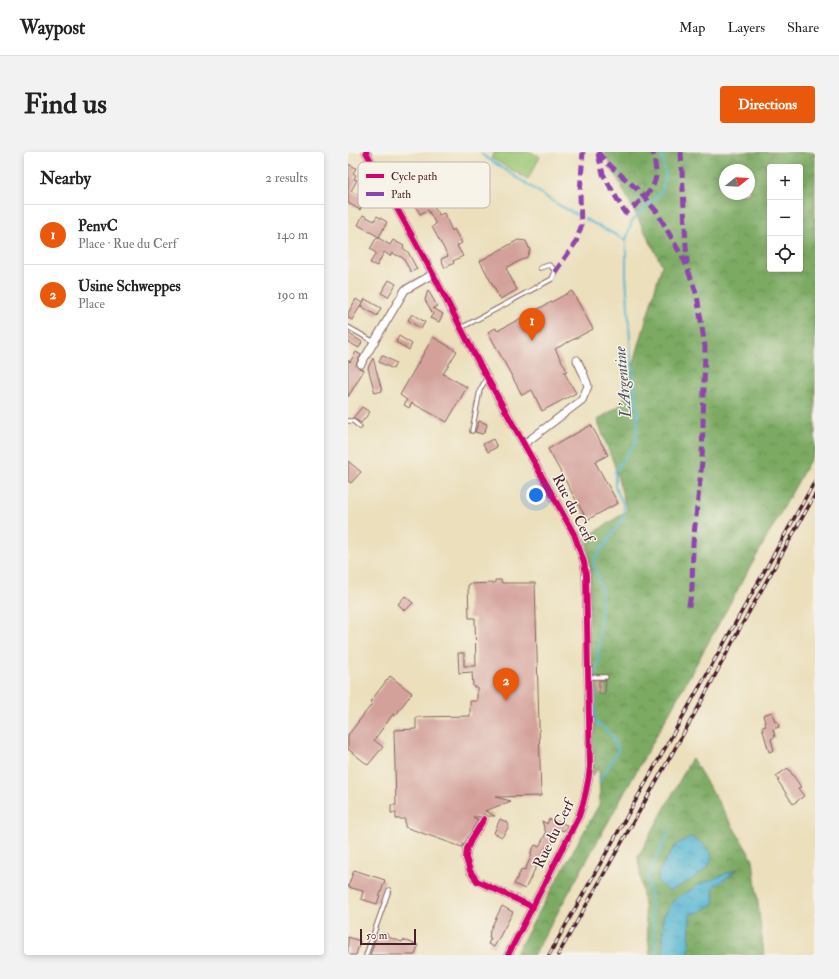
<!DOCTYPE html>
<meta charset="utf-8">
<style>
body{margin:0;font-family:"IM FELL Double Pica",serif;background:#f2f2f2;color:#222}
.controls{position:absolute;right:12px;top:12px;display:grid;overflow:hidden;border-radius:4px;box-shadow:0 2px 6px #0003}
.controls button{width:36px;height:36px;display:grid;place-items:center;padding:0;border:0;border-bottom:1px solid #e0e0e0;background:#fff;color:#222;font:20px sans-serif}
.compass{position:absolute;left:371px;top:12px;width:36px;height:36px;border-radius:50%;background:#fff;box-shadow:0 2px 6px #0003;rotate:72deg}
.scale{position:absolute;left:12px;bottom:10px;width:56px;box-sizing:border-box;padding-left:4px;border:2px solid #4a1f2b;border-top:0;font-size:11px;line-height:14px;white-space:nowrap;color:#4a1f2b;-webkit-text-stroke:3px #f7f3e8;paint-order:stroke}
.you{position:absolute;left:188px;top:343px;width:14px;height:14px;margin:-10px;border:3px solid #fff;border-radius:50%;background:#1a73e8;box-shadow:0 0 0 6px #1a73e833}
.badge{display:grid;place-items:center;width:26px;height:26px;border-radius:50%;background:#ea580c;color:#fff;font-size:13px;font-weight:700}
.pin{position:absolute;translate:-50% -33px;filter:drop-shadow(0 1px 2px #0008)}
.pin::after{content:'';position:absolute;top:21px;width:14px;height:12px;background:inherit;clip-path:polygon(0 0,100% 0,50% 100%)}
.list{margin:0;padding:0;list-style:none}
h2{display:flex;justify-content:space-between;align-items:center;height:52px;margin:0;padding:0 16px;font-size:17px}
h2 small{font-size:13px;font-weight:400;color:#767676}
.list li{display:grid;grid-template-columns:26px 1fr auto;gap:12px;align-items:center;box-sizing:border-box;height:60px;padding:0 16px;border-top:1px solid #e0e0e0}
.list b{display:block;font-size:15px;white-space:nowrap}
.list p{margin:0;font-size:13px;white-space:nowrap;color:#767676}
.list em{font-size:13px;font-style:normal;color:#767676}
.icon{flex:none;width:22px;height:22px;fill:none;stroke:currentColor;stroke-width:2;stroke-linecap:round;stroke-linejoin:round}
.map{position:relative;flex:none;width:467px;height:803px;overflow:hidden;border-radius:4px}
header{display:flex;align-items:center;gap:24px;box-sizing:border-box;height:56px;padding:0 20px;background:#fff;border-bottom:1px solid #e0e0e0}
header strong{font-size:19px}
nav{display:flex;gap:22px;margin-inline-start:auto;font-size:14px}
.intro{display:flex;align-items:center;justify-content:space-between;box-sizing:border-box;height:96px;padding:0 24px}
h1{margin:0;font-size:28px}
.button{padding:10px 18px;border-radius:4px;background:#ea580c;color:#fff;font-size:14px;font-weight:700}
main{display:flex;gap:24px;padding:0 24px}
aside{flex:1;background:#fff;border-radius:4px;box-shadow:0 2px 6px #0003}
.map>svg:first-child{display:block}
.grass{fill:#9ac571;stroke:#72724e}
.forest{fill:url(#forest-crowns);stroke:#626447;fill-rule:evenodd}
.water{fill:url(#water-ripples);stroke:#4e6a7e}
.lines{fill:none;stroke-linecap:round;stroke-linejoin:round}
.stream{stroke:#53b5d2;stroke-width:2}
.building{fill:#d3a09a}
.service-casing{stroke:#82625e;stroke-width:5.5}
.minor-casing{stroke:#82625e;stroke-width:9}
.service{stroke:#fff;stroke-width:3.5}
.minor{stroke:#fff;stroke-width:7}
.rail-casing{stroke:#4a1f2b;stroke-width:3.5}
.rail{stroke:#f7f3e8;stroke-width:2;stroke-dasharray:6;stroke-linecap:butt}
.quiet{stroke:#8e44ad;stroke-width:5;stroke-dasharray:10 5;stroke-linecap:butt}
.cycleway-casing{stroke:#f7f3e8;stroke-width:8}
.cycleway{stroke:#d6006c;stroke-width:6}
.labels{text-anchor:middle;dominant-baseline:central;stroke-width:3;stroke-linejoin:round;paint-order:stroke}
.street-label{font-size:15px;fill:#4a1f2b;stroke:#f7f3e8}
.water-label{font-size:16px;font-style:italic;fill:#4d5465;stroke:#f7f3e8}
.key{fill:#f7f3e8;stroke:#c3b3af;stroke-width:1}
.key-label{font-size:11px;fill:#4a1f2b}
</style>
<header>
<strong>Waypost</strong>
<nav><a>Map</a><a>Layers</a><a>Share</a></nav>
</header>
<div class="intro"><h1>Find us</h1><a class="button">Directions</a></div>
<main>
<aside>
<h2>Nearby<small>2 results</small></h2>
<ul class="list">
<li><span class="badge">1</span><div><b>PenvC</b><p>Place · Rue du Cerf</p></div><em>140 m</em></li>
<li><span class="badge">2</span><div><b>Usine Schweppes</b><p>Place</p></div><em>190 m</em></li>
</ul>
</aside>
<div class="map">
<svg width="467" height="803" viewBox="0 0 467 803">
<defs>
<pattern id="forest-crowns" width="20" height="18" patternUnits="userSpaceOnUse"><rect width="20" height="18" fill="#7baa63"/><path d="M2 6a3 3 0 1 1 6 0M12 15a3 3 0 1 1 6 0" fill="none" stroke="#678a52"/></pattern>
<pattern id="water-ripples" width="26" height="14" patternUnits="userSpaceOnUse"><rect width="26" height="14" fill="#53b5d2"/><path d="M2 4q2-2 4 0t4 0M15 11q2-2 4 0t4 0" fill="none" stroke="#4793ab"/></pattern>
</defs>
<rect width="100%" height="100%" fill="#f7f3e8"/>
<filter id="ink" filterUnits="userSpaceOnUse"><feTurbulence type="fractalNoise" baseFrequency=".025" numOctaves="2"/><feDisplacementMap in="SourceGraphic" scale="8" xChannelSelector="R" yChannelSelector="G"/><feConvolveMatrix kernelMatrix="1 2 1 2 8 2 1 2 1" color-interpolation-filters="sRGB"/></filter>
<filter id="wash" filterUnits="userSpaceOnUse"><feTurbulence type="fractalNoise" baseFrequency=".012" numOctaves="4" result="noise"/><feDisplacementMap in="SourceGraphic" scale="16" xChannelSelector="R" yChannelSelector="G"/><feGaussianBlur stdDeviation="0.9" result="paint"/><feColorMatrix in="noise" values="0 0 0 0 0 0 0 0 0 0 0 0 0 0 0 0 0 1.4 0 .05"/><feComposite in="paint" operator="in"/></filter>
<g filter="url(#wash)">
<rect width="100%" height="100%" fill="#ebdfbc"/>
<path class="grass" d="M147 0H183L192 5 180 27 143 6Z"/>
<g class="forest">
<path d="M256 0H467V299L186 803H167L252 651 251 616 244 624 241 437 243 433 239 385 279 359 266 312 249 268 274 252 314 113ZM422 15H452V117H422ZM377 18H401V42H377Z"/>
<path d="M344 606 405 708 416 803H302L290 705Z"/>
</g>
<g class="water">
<path d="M342 685C349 688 360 694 363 702 368 718 332 734 321 739L310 730V721L317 709 328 693Z"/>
<path d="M390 717 365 736 367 751 352 760 342 762 341 803H315V765L326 748 352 732Z"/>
</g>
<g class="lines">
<g class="stream">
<path d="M133 2 209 52 229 63"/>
<path d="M237 67 278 88"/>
<path d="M251 630 270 598 263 582 247 570V537L251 495 254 441 245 409 259 390 276 364 275 352 267 335V319L288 290 290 261 283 204 278 123V88L284 69 314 39 318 24 313 0"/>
<path d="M308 803 300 724 321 679"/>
</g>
</g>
<g id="blocks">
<g class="building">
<path d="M0 12 8 16 5 21 8 23 6 27 9 28 3 39 17 47 12 58 0 51Z"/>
<path d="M78 27 84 37 78 40 91 63 96 61 104 79 106 77 114 91 109 94 115 104 105 109 106 111 97 116 93 107 100 104 84 75 88 72 80 58 72 62 58 39Z"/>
<path d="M15 63 26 69 29 64 39 70 31 85 10 73Z"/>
<path d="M29 85 42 93 45 88 56 94 55 96 60 100 69 117 63 120 55 106 44 101 42 104 36 100 29 114 22 111 28 101 22 97Z"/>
<path d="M170 88 178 89 182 98 179 105 158 116 169 138 152 147 132 109Z"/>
<path d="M41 128 48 132 40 145 33 141Z"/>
<path d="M80 138 89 154 85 156 95 162 91 170 82 166 85 162 77 148Z"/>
<path d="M224 139 245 177 207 197 219 219 216 220 228 241 194 259 184 238 174 243 140 180 148 176 149 179Z"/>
<path d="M8 147 14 151 4 168 0 166V161Z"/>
<path d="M17 147 33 156 29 164 13 154Z"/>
<path d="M64 162 77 170 73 177 60 168Z"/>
<path d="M0 181 14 190 11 196 0 190Z"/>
<path d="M51 184 64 192 61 198 48 190Z"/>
<path d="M85 185 109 199 95 222 119 235 99 270 64 251 61 256 56 253 59 248 52 243Z"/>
<path d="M8 200 13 203 9 210 8 214 11 216 16 218 0 245V208L2 210Z"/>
<path d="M34 203 48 211 45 217 31 210Z"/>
<path d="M25 206 34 239 27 241 20 216Z"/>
<path d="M14 255 22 260 13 271 5 266Z"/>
<path d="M131 269 139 272 137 280 134 282 127 280Z"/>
<path d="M243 273 260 303 247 310 270 351 239 368 200 297Z"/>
<path d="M145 287 149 295 140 300 135 292Z"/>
<path d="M0 309 13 320 3 331 0 329Z"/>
<path d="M147 428H153L154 431H187L193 644 147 645 163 649 137 659 147 664H140L136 662 132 665H125L130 668 114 695 57 675V667H48V661H43V653H48L46 578 68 577V565L122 564V549H129V535H125L124 520 111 521 110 501H116V514H128L127 466H121L120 432 147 431Z"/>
<path d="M57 444 65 451 57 459 50 452Z"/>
<path d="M42 524 64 541 46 565V561L26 588 35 595 20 613 0 597V583L24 552 22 550Z"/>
<path d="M251 528H258L257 542H251Z"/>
<path d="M424 560 427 570 429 569 431 575 425 577 427 585 423 587 426 598 421 600 414 575 418 574 415 563Z"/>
<path d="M440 616 453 635 450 636 456 644 445 652 430 629 431 628 428 624Z"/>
<path d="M152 667 160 671V676L154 685 146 681Z"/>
<path d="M201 667 219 673 216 679 211 677 202 695 199 693 177 737 166 732 174 717 177 718 184 703 182 702 187 693 191 695 198 681 194 669 199 672Z"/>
<path d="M6 718 37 728 29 752 13 747 15 739 0 735Z"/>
<path d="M154 754 165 760 146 795 140 792 143 786 141 785 142 781 141 780Z"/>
<path d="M35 781 41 783 40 785 54 790 55 788 70 793 67 803H22L29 782 35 783Z"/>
<path d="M0 785 12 789 8 803H0Z"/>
</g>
</g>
</g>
<g filter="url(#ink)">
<use href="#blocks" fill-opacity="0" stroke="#82625e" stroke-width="1"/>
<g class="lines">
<g class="service-casing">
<g id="service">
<path d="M0 175 26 190"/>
<path d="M113 176 204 127 207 120 204 115 201 113 192 116"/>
<path d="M0 269H5L12 275"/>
<path d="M124 279 132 238 139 225"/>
<path d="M240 525H258"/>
<path d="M18 803 41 738"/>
</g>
</g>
<g class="minor-casing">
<g id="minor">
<path d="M18 0 85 122 132 213 226 382 236 410 238 423 242 615C240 633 237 647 231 664L160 803"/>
<path d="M13 212 57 138 85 122"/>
<path d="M176 292 234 248 240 234 236 223 229 208"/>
<path d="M136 667 123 688 119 697 118 706 122 719 129 729 185 755"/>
</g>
</g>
<use href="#service" class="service"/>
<use href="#minor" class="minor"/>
<g class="rail-casing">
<g id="rail">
<path d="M201 803 467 329"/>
<path d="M210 803 351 554 392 476 467 343"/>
</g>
</g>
<use href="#rail" class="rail"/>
<g class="quiet">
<path d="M250 0 258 10 288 36 309 60 337 110 349 143 357 195 354 310 345 391 344 437 340 459"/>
<path d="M333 0 339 112"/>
<path d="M250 2 255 22 277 61C290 52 308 38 308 22 308 15 306 7 305 0"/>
<path d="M207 120 228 90 233 75 232 41 235 0"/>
</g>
<g class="cycleway-casing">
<g id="cycleway">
<path d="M18 0 85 122 132 213 226 382 236 410 238 423 242 615C240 633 237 647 231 664L160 803"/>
<path d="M136 667 123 688 119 697 118 706 122 719 129 729 185 755"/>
</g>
</g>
<use href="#cycleway" class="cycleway"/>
</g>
</g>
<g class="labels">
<g class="street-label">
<text transform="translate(225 356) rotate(63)">Rue du Cerf</text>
<text transform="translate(206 682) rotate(-64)">Rue du Cerf</text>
</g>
<g class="water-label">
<text transform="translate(275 230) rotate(-95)">L'Argentine</text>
</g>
</g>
<rect x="10" y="10" width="132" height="46" rx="6" class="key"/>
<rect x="18" y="22" width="18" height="4" fill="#d6006c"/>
<rect x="18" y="40" width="18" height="4" fill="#8e44ad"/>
<g class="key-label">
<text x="43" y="28">Cycle path</text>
<text x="43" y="46">Path</text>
</g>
</svg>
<div class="controls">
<button>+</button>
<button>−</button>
<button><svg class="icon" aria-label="locate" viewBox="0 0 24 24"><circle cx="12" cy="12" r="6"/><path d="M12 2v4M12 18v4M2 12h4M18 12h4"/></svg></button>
</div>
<svg class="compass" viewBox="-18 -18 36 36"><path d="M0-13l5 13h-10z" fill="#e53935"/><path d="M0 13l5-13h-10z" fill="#767676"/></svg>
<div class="scale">50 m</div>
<div class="you"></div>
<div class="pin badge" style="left:184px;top:189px">1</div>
<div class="pin badge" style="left:158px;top:549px">2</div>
</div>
</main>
